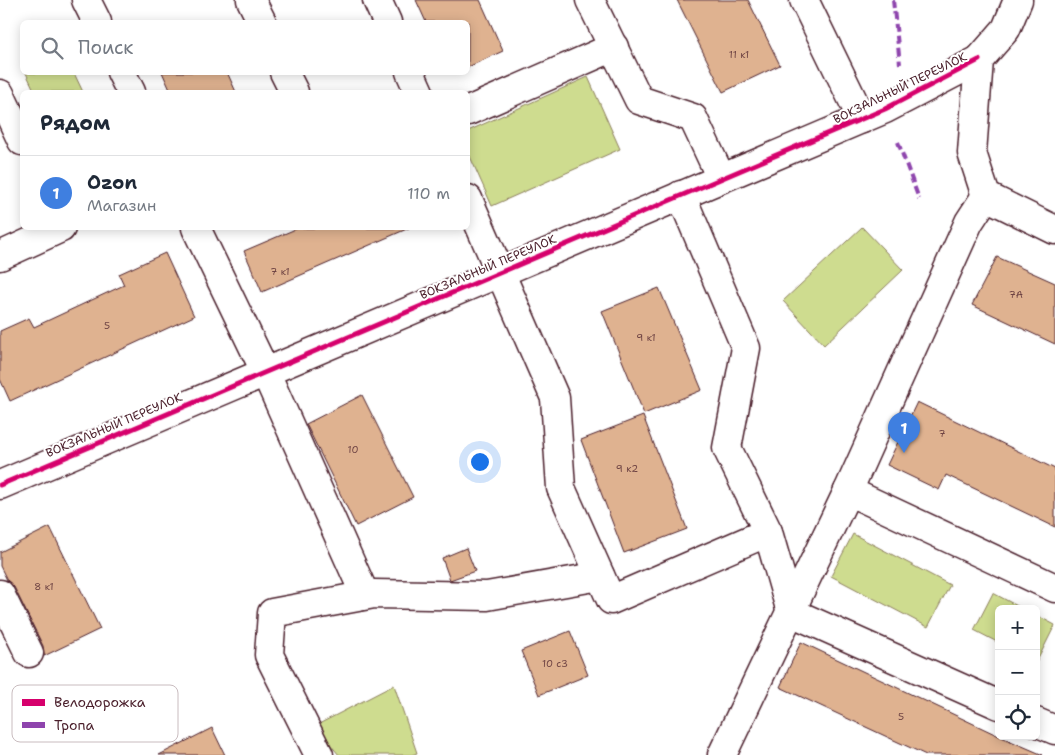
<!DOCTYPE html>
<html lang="ru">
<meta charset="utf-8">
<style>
body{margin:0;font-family:"Shantell Sans",sans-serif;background:#f6f6f7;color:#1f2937}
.controls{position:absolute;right:15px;bottom:15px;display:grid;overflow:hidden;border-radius:8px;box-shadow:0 2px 12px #0003}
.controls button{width:45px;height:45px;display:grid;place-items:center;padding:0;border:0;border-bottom:1px solid #e0e1e3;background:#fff;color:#1f2937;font:25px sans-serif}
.you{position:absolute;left:479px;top:461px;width:18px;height:18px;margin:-12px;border:4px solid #fff;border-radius:50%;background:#1a73e8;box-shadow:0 0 0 8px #1a73e833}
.badge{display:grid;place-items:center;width:32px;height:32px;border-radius:50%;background:#d93025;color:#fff;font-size:16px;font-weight:700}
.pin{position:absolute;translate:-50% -41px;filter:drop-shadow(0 1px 2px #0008)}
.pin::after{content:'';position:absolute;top:26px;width:18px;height:15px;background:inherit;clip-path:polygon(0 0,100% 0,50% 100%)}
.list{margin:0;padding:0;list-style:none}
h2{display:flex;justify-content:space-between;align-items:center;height:65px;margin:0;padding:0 20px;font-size:21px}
h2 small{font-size:16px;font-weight:400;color:#747a83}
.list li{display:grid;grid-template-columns:32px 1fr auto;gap:15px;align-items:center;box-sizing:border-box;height:75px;padding:0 20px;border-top:1px solid #e0e1e3}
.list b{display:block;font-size:19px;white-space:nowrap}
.list p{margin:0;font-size:16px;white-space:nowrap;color:#747a83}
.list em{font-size:16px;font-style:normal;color:#747a83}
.icon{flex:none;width:28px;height:28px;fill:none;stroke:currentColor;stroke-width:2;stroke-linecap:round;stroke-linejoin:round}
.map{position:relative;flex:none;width:1055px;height:755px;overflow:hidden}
.search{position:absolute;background:#fff;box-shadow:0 2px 12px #0003;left:20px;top:20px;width:450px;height:55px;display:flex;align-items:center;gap:12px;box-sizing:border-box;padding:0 18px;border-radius:8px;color:#747a83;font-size:19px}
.panel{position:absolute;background:#fff;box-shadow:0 2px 12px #0003;left:20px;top:90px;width:450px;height:140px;border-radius:8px}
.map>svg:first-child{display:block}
.green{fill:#cedc8f;stroke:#8c7e5d}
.building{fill:#dfb290;stroke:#4a1f2b}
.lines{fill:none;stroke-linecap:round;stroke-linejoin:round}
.minor-casing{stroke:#4a1f2b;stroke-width:31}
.minor{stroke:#fff;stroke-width:28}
.quiet{stroke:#8e44ad;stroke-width:4;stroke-dasharray:8 4;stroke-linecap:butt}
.cycleway-casing{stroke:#fff;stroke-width:8}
.cycleway{stroke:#d6006c;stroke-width:5}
.labels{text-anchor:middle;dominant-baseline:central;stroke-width:4;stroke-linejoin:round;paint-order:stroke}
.number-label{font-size:10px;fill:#6f4444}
.street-label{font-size:12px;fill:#4a1f2b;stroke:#fff}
.key{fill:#fff;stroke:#c9bcbf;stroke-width:1}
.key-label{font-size:14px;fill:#4a1f2b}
</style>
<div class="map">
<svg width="1055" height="755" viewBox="0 0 1055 755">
<rect width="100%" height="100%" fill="#fff"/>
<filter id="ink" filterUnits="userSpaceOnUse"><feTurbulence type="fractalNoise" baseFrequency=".02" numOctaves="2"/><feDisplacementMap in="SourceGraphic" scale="10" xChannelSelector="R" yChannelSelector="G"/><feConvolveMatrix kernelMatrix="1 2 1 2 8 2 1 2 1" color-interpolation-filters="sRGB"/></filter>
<g filter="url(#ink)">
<g class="green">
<path d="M26 73H74L83 92H35Z"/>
<path d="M588 77 620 149 492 206 468 152V131Z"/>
<path d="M862 227 903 270 824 345 783 301Z"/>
<path d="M853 534 950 585 928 627 831 576Z"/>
<path d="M993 593 1023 609H999V643L974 630Z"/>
<path d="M1036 615 1055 625 1036 663Z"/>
<path d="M394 685 417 753 412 755H339L315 726Z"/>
</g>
<g class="building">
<path d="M416 0H480L503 51 468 67V22H426Z"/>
<path d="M677 0H748L780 65 723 92Z"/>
<path d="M162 72H227L236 92H171Z"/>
<path d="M298 228H409L262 292 244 251Z"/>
<path d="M165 253 194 316 10 401 0 379V331L29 318 34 327 124 285 119 274Z"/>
<path d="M997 257 1055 283V344L972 305Z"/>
<path d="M659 288 702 390 644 414 602 311Z"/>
<path d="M362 395 413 497 356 526 306 424Z"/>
<path d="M917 402 1055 469V527L946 475 939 490 887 465Z"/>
<path d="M643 416 687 529 624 553 581 440Z"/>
<path d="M50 527 100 629 44 656 43 646 14 587 7 580 0 566V552Z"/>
<path d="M466 548 475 571 450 580 442 558Z"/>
<path d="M570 631 588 675 539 695 521 651Z"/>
<path d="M801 642 999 736 1043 755H926L780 687Z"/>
<path d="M212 728 225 755H159Z"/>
</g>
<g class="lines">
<g class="minor-casing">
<g id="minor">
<path d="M86 0 97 22"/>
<path d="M251 0 262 22"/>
<path d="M377 0 387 22"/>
<path d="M590 0 639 100 693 118 721 178"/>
<path d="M804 0 862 119"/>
<path d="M1018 0 1006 29 979 60 972 153 986 196 1055 230"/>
<path d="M121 72 131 92"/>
<path d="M284 72 294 92"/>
<path d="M410 72 419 92"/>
<path d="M0 94 22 141"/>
<path d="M468 111 614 47"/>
<path d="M468 199 555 398 561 488 611 600 768 532 727 448 746 348 681 195"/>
<path d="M196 228 265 371 365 595"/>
<path d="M0 256 61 228"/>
<path d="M0 485 885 109 979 60"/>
<path d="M848 491 1055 588"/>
<path d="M768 532 791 612 999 705"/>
<path d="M0 594 29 653"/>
<path d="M1036 722 1055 730"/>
<path d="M319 755 269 655 272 613 374 594 487 596 600 576"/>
<path d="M722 755 848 491 969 222 986 196"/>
</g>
</g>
<use href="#minor" class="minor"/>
<g class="quiet">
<path d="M893 0 900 64"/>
<path d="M898 142 919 199"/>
</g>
<g class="cycleway-casing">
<path id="cycleway" d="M0 485 885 109 979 60"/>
</g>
<use href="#cycleway" class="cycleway"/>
</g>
</g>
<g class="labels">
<g class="number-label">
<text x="739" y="54">11 к1</text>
<text x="280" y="271">7 к1</text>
<text x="1016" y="294">7А</text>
<text x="107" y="325">5</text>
<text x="646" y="337">9 к1</text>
<text x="942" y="433">7</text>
<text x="353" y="449">10</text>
<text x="627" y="468">9 к2</text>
<text x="44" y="586">8 к1</text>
<text x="555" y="663">10 с3</text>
<text x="901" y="716">5</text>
</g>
<g class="street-label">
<text transform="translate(900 88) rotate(-26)">ВОКЗАЛЬНЫЙ ПЕРЕУЛОК</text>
<text transform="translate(488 267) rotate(-23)">ВОКЗАЛЬНЫЙ ПЕРЕУЛОК</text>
<text transform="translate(114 425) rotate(-23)">ВОКЗАЛЬНЫЙ ПЕРЕУЛОК</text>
</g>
</g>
<rect x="12" y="685" width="166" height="57" rx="8" class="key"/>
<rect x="22" y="699" width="23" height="7" fill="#d6006c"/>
<rect x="22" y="722" width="23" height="6" fill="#8e44ad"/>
<g class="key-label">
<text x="54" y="707">Велодорожка</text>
<text x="54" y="730">Тропа</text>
</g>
</svg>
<div class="controls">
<button>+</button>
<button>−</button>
<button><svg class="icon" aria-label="locate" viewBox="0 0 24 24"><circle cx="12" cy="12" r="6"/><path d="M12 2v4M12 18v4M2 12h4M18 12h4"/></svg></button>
</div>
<div class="you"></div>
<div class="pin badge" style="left:904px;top:453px;background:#3f7fe0">1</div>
<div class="search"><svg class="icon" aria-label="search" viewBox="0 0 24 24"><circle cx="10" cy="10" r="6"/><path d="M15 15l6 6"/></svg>Поиск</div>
<section class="panel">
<h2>Рядом<small></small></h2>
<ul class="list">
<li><span class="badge" style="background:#3f7fe0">1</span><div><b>Ozon</b><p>Магазин</p></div><em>110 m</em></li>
</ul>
</section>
</div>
